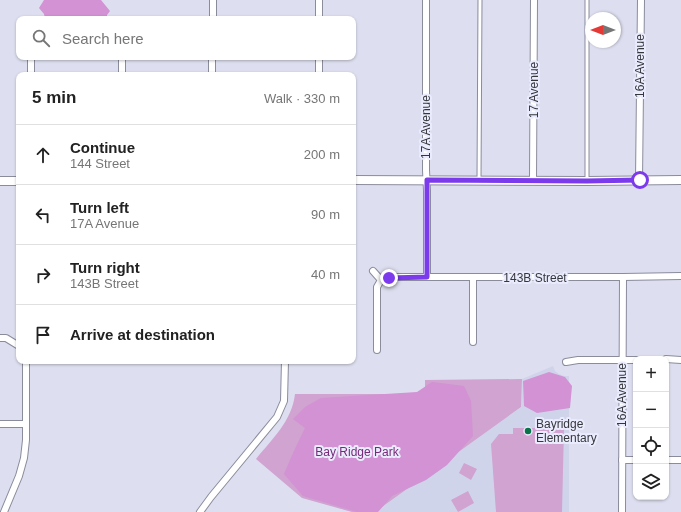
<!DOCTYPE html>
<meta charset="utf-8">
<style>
body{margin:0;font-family:Arial,sans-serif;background:#f6f6f6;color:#222}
.controls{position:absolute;right:12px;bottom:12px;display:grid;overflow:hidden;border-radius:8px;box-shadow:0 1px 3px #0004}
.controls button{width:36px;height:36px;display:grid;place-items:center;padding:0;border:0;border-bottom:1px solid #e0e0e0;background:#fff;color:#222;font:20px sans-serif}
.compass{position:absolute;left:585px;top:12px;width:36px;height:36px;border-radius:50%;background:#fff;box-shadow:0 1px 3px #0004;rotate:270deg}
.stop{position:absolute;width:12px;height:12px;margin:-9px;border:3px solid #7c3aed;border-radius:50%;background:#fff}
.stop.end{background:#7c3aed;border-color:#fff;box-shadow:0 1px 4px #0008}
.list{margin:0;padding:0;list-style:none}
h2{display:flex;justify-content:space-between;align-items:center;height:52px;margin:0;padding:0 16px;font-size:17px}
h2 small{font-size:13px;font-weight:400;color:#767676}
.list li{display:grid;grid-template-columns:26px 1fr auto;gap:12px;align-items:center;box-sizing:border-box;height:60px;padding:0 16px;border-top:1px solid #e0e0e0}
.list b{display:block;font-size:15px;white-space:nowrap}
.list p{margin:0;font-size:13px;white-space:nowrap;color:#767676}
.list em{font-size:13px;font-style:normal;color:#767676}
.icon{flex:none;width:22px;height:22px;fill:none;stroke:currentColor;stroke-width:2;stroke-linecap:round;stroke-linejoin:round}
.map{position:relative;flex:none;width:681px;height:512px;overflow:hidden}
.search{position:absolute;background:#fff;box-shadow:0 1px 3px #0004;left:16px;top:16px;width:340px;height:44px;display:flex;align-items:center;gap:10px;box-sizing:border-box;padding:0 14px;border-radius:8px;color:#767676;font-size:15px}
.panel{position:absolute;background:#fff;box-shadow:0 1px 3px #0004;left:16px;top:72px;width:340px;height:292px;border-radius:8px}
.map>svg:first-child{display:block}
.built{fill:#d0d4eb}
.green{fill:#d0a3d0}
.forest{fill:#d292d3}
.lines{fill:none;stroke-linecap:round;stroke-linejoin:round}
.service-casing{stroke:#8a8c9c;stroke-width:5}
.minor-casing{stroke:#8a8c9c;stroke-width:8}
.tertiary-casing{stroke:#8a8c9c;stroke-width:10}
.service{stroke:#fff;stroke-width:3}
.minor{stroke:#fff;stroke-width:6}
.tertiary{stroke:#fff;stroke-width:8}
.route{stroke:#7c3aed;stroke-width:5}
.poi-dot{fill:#0a724a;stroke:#eaecfd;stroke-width:1.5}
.labels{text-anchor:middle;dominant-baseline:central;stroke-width:4;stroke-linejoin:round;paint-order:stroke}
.street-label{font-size:12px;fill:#36373d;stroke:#eaecfd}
.poi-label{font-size:12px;fill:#36373d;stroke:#eaecfd;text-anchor:start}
.park-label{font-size:12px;fill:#762a78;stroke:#eaecfd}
</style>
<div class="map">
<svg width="681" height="512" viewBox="0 0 681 512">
<rect width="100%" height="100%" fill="#dddff0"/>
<path class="built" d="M553 366 555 371 559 374 564 376H569V512H375L521 407 522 379Z"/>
<g class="green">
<path d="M522 379 521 407 375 512H352L302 498 256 459C272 439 292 421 295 394H425V380Z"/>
<path d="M513 428H564L562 512H496L491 444 499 434H513Z"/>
<path d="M464 463 477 469 471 480 459 473Z"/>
<path d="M468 491 474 503 458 512 451 500Z"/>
</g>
<g class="forest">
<path d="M44 0H101L110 11 107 15V19H45L44 14 39 8Z"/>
<path d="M549 372 565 377 572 386 570 408 537 413 524 406 523 381Z"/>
<path d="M432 382 464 386 471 401 473 436 447 465 426 480 392 496 378 512H357L303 496 284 474 293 453 305 428 293 419 305 407 321 398 417 392Z"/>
</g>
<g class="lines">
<g class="service-casing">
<g id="service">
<path d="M587 0V180"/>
<path d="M479 180 480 0"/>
</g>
</g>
<g class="minor-casing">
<g id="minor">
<path d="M426 0V170L427 191V277"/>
<path d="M213 19V0"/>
<path d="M319 19V0"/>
<path d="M31 57V75"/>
<path d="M122 57V75"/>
<path d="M212 75V57"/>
<path d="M319 75V57"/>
<path d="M533 180 534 0"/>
<path d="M639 180 641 0"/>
<path d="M373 271 381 280"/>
<path d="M473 278V342"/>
<path d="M0 338H6L19 346"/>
<path d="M377 350V287L381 280 389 277H623L681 276"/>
<path d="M666 359 681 360"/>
<path d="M566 362 578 360H636"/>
<path d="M0 424H26"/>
<path d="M622 460H636"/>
<path d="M666 460H681"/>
<path d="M4 512 19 476 24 458 26 440V361"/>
<path d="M200 512 211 497 277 417 284 401 285 361"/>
<path d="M622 512 623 277"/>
</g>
</g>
<g class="tertiary-casing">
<g id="tertiary">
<path d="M353 180 587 181 681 180"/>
<path d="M0 181H19"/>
</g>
</g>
<use href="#service" class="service"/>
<use href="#minor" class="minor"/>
<use href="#tertiary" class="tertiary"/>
</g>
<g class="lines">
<path class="route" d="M389 278 427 277V180L587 181 640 180"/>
</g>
<circle class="poi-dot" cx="528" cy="431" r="4"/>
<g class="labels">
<g class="street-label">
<text transform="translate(640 66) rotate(-90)">16A Avenue</text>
<text transform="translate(534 90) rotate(-90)">17 Avenue</text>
<text transform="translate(426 127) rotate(-90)">17A Avenue</text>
<text x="535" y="278">143B Street</text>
<text transform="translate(622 395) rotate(-90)">16A Avenue</text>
</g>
<g class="poi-label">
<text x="536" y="424">Bayridge<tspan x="536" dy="14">Elementary</tspan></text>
</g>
<g class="park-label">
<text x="357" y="452">Bay Ridge Park</text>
</g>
</g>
</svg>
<div class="controls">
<button>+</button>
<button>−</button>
<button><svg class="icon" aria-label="locate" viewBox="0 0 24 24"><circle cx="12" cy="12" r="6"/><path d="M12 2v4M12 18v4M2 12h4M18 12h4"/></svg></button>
<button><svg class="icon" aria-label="layers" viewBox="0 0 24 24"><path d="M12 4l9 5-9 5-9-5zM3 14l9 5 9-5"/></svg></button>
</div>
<svg class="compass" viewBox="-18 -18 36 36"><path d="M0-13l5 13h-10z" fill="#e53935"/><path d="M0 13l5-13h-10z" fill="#767676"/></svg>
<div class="stop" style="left:640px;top:180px"></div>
<div class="stop end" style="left:389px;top:278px"></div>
<div class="search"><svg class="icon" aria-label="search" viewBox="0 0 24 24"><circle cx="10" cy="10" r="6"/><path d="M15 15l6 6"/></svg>Search here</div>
<section class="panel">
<h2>5 min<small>Walk · 330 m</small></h2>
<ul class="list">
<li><svg class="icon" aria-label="ahead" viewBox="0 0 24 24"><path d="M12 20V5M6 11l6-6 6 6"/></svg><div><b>Continue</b><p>144 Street</p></div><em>200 m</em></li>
<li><svg class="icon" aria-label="left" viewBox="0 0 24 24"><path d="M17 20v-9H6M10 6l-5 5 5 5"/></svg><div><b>Turn left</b><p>17A Avenue</p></div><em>90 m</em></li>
<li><svg class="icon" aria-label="right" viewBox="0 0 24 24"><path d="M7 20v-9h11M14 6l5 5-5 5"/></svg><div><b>Turn right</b><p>143B Street</p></div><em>40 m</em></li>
<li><svg class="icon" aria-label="arrive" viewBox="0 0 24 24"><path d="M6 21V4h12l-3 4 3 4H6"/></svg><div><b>Arrive at destination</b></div></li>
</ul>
</section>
</div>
